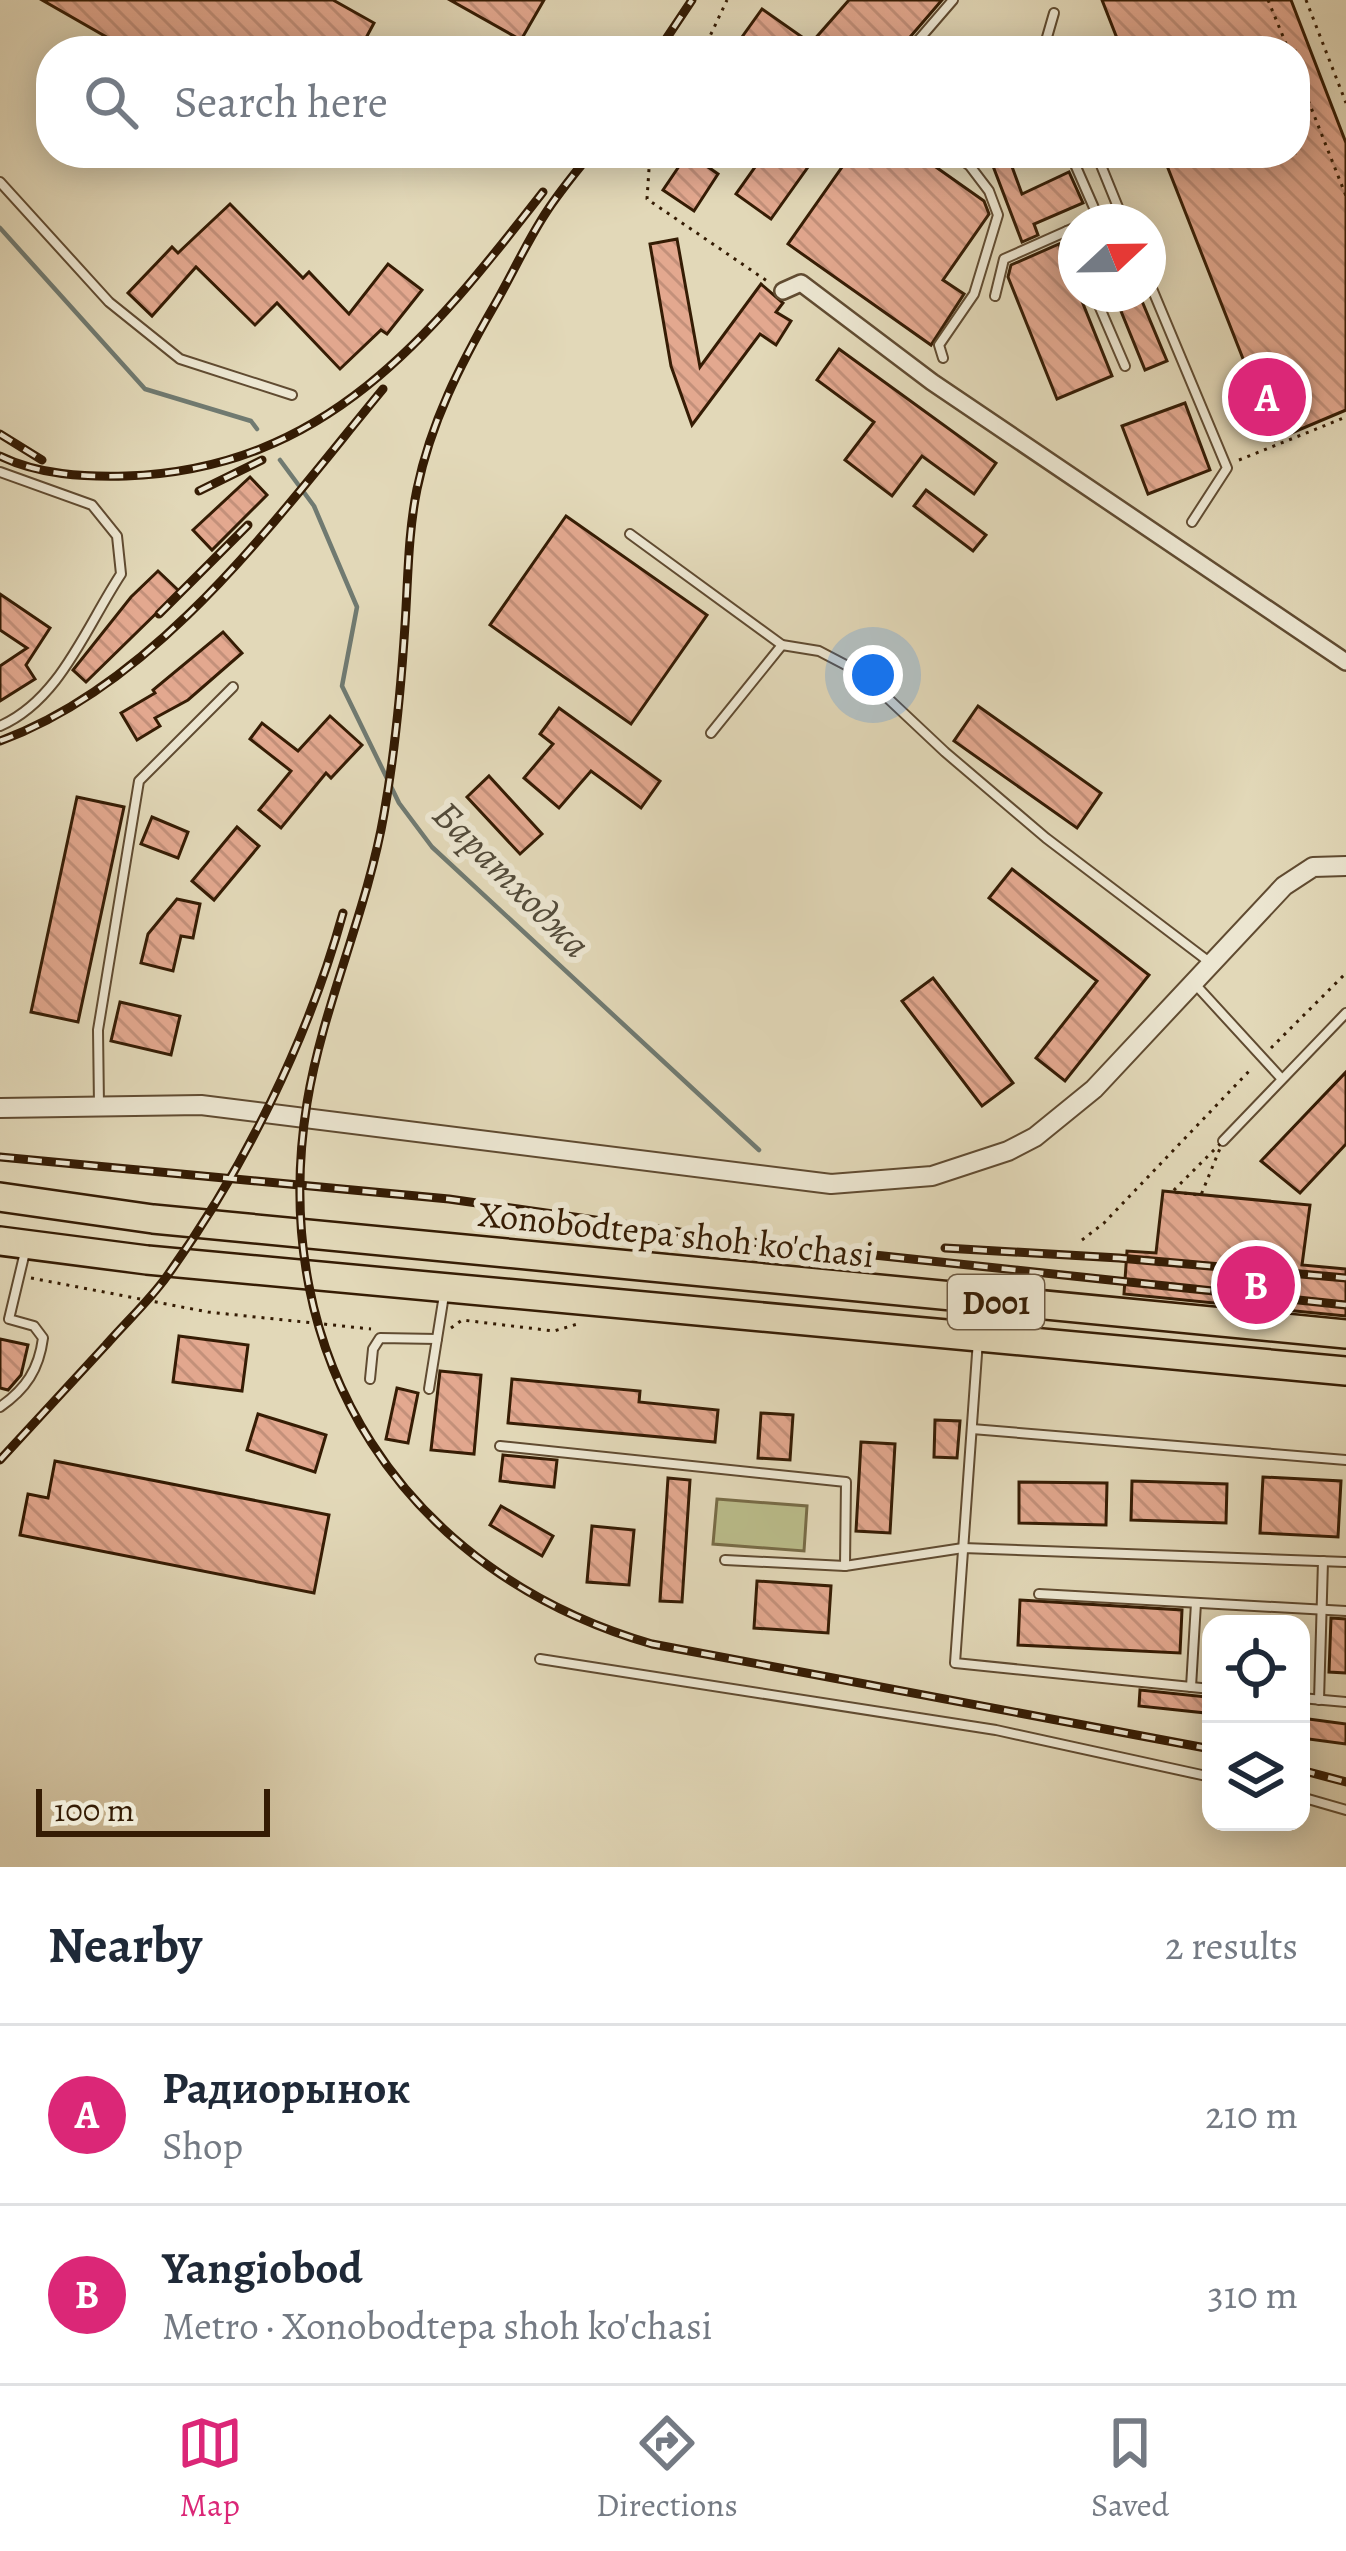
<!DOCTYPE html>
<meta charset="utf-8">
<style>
body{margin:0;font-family:Alegreya,serif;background:#f6f6f7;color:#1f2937}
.controls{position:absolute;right:36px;bottom:36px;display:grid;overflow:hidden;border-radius:24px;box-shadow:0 6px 30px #0003}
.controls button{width:108px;height:108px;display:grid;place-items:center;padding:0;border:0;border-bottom:3px solid #e0e1e3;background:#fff;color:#1f2937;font:60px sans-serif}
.compass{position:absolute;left:1058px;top:204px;width:108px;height:108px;border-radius:50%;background:#fff;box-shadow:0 6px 30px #0003;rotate:68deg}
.scale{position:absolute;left:36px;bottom:30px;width:234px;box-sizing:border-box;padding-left:12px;border:6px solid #351c04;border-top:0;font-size:33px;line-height:42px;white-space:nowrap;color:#351c04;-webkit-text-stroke:9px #ece6d1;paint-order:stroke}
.you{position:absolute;left:873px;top:675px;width:42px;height:42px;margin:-30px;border:9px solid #fff;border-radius:50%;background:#1a73e8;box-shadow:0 0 0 18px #1a73e833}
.badge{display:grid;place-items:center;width:78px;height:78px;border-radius:50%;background:#db2777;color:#fff;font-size:39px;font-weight:700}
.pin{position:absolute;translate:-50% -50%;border:6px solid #fff;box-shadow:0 3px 12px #0006}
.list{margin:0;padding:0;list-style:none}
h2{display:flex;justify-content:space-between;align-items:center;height:156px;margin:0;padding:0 48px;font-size:51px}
h2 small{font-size:39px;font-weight:400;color:#747a83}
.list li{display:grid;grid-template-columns:78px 1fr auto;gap:36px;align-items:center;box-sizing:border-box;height:180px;padding:0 48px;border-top:3px solid #e0e1e3}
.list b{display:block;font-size:45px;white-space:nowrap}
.list p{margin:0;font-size:39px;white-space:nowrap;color:#747a83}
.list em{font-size:39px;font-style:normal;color:#747a83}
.icon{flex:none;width:66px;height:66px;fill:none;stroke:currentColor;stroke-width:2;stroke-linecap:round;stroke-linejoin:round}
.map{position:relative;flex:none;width:1346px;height:1867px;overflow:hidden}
.search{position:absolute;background:#fff;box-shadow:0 6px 30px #0003;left:36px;right:36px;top:36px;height:132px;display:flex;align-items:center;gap:30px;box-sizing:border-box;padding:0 42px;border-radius:48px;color:#747a83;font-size:45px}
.sheet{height:516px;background:#fff}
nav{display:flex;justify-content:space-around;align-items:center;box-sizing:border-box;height:168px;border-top:3px solid #e0e1e3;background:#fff;font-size:33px;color:#747a83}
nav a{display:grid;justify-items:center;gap:6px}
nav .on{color:#db2777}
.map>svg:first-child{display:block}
.park{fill:#babc8a;stroke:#786c47;stroke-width:3}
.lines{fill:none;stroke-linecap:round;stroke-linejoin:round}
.stream{stroke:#707a71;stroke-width:4.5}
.building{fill:url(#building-back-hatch);stroke:#351c04;stroke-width:3}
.service-casing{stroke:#604b31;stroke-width:12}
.minor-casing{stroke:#604b31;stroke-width:20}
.tertiary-casing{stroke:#604b31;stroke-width:22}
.trunk-casing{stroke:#351c04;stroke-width:32}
.path{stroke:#351c04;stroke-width:3;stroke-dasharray:3 6;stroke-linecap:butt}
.service{stroke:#ece6d1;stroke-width:8}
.minor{stroke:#ece6d1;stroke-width:15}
.tertiary{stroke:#ece6d1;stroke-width:18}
.trunk{stroke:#e2d8b8;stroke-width:27}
.rail-casing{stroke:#351c04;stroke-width:9}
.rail{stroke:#ece6d1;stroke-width:4.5;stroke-dasharray:14;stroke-linecap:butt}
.labels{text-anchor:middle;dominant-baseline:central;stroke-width:12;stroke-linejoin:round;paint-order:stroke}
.shield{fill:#ece6d1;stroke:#6c5942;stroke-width:3}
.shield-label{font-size:33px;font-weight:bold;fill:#351c04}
.street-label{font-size:36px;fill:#351c04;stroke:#ece6d1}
.water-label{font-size:39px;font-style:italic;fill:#534b3a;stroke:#ece6d1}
</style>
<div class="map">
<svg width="1346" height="1867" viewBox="0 0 1346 1867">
<defs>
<pattern id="building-back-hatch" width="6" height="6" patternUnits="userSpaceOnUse" patternTransform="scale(3)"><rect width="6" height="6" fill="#e3a88f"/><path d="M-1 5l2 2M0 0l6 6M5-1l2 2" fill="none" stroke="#c3907a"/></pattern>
</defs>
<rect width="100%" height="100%" fill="#e2d8b8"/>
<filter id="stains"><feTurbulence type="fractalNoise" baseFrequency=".00167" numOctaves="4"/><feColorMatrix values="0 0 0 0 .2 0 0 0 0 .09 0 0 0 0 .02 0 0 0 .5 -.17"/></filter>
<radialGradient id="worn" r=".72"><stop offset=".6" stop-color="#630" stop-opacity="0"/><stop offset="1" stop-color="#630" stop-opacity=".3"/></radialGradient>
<path class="park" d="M717 1499 807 1506 804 1551 713 1544Z"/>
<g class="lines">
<g class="stream">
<path d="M0 228 145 389 251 421 257 429"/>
<path d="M280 460 314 506 357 607 342 686 399 803 432 847 759 1150"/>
</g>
</g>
<g class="building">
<path d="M42 0H333L374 23 359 51H131Z"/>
<path d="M450 0H544L521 40Z"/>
<path d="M849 0H942L898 51H824L813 41Z"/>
<path d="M1102 0H1291L1346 143V410L1275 440 1162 153H1295V51H1122Z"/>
<path d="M762 9 822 51H732Z"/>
<path d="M688 153 718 174 694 211 663 190Z"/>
<path d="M765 153H818L771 219 736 194Z"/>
<path d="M852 153H916L984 201 989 214 943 280 964 294 931 345 788 244Z"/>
<path d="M988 153H1007L1022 194 1069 172 1083 203 1034 224 1038 235 1022 242Z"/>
<path d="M230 204 303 278 309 272 349 314 388 264 422 290 387 334 381 330 340 369 277 303 255 325 196 267 152 316 128 293 172 247 178 253Z"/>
<path d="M677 239 700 367 761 284 783 303 776 312 791 321 776 345 760 334 692 425 671 366 650 244Z"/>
<path d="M1059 244 1112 376 1057 399 1008 277 1011 265Z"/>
<path d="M1114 294H1139L1167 361 1145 370Z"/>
<path d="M839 349 996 463 974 494 922 456 892 496 845 460 874 422 817 380Z"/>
<path d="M1185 403 1210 470 1148 494 1122 426Z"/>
<path d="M250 477 267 495 212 550 193 530Z"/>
<path d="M926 490 986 535 973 551 914 506Z"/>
<path d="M566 516 707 615 631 724 490 625Z"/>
<path d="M158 571 179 591 86 682 73 670 131 597Z"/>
<path d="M0 594 50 628 26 665 35 679 0 701V666L27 648 0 630Z"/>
<path d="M223 632 242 653 188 700 155 718 160 726 137 740 121 713 155 693 153 690Z"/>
<path d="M978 706 1101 793 1077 828 954 741Z"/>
<path d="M559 708 660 781 641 808 591 771 559 808 524 778 553 744 540 734Z"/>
<path d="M330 716 362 745 331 778 326 773 281 828 259 810 291 771 250 739 262 723 298 751Z"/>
<path d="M489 776 542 834 520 854 467 797Z"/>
<path d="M77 797 124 807 78 1022 31 1012Z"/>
<path d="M152 817 188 832 178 858 141 844Z"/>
<path d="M237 827 259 846 214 900 192 881Z"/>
<path d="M1012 869 1149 975 1065 1081 1036 1058 1097 981 989 898Z"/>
<path d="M177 899 200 904 193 938 181 936 173 971 141 963 148 934Z"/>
<path d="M933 978 1013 1083 982 1106 902 1001Z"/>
<path d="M120 1002 180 1016 171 1055 111 1041Z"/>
<path d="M1346 1072V1144L1300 1193 1261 1161Z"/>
<path d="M1163 1191 1310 1205 1302 1265 1346 1269V1316L1124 1294 1127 1251 1156 1253Z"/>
<path d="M179 1336 248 1345 242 1391 173 1382Z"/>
<path d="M0 1339 28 1345 21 1375 8 1390 0 1388Z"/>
<path d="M440 1371 481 1375 474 1454 431 1450Z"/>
<path d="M512 1379 640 1391 639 1402 718 1410 715 1442 508 1423Z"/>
<path d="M397 1388 418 1393 408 1443 386 1439Z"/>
<path d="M761 1413 793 1415 790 1460 758 1458Z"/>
<path d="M258 1414 326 1435 315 1472 247 1450Z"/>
<path d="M935 1420 960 1421 957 1458 934 1457Z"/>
<path d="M861 1442 895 1444 890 1533 856 1531Z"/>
<path d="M503 1455 557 1460 554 1487 500 1481Z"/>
<path d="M55 1461 329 1515 314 1593 20 1535 28 1494 48 1498Z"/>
<path d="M1263 1477 1341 1481 1338 1537 1260 1533Z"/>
<path d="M668 1478 690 1480 682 1602 660 1601Z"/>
<path d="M1132 1481 1227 1484 1226 1523 1131 1520Z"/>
<path d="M1019 1482 1107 1483 1106 1525 1019 1523Z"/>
<path d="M501 1506 553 1536 542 1556 490 1525Z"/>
<path d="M592 1526 634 1530 629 1585 587 1582Z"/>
<path d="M757 1581 831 1586 828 1633 754 1628Z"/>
<path d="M1020 1600 1182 1610 1180 1653 1018 1645Z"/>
<path d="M1331 1618 1346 1619V1673L1329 1672Z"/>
<path d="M1140 1690 1207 1697 1206 1713 1139 1706Z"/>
<path d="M1301 1718 1346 1724V1744L1301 1738Z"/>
</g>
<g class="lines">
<g class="service-casing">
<g id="service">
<path d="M909 51 953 0"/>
<path d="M1043 51 1054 13"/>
<path d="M1070 153 1098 217"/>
<path d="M1096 153 1124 222"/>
<path d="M0 182 109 302 180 359 292 395"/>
<path d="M1088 222 1118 208"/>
<path d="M1067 231 1076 252"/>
<path d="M1148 279 1227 468 1192 522"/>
<path d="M1094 294 1125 366"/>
<path d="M995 296 1004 259 1076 227"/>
<path d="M943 358 939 345 974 294 998 215 989 191 970 166 952 153"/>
<path d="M0 472 92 505 117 536 121 574C86 627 60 700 0 726"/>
<path d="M630 534 782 645 819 651 861 673 945 752 1046 838 1208 961"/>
<path d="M711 733 782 645"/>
<path d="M1194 983 1281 1078"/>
<path d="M99 1105 98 1030 139 781 233 687"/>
<path d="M1223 1141 1346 1013"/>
<path d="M978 1340 955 1663 1211 1689"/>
<path d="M370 1379 373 1349 380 1338 437 1339"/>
<path d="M429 1389 444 1295"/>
<path d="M0 1407C26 1389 39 1369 43 1338L34 1326 9 1319 25 1252"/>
<path d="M972 1429 1346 1460"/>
<path d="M500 1446 846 1482 845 1566"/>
<path d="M725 1560 845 1566 963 1548 1346 1562"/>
<path d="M1039 1594 1346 1611"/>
<path d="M540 1659 996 1730 1211 1777"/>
<path d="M1191 1687 1196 1603"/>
<path d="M1301 1698 1346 1702"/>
<path d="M1319 1700 1323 1561"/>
<path d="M1301 1797 1346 1810"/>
</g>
</g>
<g class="minor-casing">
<path id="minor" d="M783 291 801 283 932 382 1346 662"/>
</g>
<g class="tertiary-casing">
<path id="tertiary" d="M0 1108 201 1105 831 1184 932 1176 1008 1151 1035 1137 1094 1089 1284 886 1313 867 1346 866"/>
</g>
<g class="trunk-casing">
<g id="trunk">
<path d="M0 1197 153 1219 1346 1334"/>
<path d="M0 1241 147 1260 1346 1371"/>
</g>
</g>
<g class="path">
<path d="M1268 0 1289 51"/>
<path d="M1306 0 1346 103"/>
<path d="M703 51 727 0"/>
<path d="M1295 67 1346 196"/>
<path d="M657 153 649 169 647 199 770 283"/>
<path d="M1148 255 1154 270"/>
<path d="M1239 460 1346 417"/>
<path d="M1271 1048 1346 973"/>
<path d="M1223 1141 1201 1195 1172 1192Z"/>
<path d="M1082 1240 1104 1223 1252 1068"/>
<path d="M31 1278 208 1312 371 1329"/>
<path d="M451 1328 462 1320 554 1331 581 1323"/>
</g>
<use href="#service" class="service"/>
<use href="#minor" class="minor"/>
<use href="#tertiary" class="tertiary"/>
<use href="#trunk" class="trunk"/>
<g class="rail-casing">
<g id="rail">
<path d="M658 51 692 0"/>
<path d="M591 153C576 172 560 191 547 211 527 241 512 275 494 306 460 365 431 422 417 489 408 533 408 580 405 625 401 688 395 752 384 814 367 912 323 1005 307 1103 266 1359 405 1573 652 1644L1211 1749"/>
<path d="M0 434 42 460"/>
<path d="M0 456C39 475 84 477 126 476 326 469 430 337 543 192"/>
<path d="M199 491 262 460"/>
<path d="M159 614 248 525"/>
<path d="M0 741C159 683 278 516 383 389"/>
<path d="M0 1157 449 1199 742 1241 1346 1305"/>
<path d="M945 1248 1119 1258 1346 1278"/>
<path d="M0 1460C35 1422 71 1383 106 1345 126 1322 150 1300 167 1276 244 1169 308 1040 343 913"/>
<path d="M1301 1770 1346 1782"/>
</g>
</g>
<use href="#rail" class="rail"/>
</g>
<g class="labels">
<rect class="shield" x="948" y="1275" width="96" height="54" rx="9"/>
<g class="shield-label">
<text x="996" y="1302">D001</text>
</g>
<g class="street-label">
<text transform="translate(676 1234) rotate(6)">Xonobodtepa shoh ko'chasi</text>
</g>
<g class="water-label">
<text transform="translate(512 879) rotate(45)">Баратходжа</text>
</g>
</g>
<rect width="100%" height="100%" filter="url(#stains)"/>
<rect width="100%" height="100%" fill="url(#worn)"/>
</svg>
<div class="controls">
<button><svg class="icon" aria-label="locate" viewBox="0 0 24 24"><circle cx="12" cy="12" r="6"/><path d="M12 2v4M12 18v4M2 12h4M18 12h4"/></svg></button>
<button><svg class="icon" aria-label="layers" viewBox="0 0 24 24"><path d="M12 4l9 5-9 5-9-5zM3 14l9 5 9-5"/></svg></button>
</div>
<svg class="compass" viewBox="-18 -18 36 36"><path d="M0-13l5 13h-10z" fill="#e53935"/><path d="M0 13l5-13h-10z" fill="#747a83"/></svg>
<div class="scale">100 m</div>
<div class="you"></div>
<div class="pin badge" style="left:1267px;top:397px">A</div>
<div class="pin badge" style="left:1256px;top:1285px">B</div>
<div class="search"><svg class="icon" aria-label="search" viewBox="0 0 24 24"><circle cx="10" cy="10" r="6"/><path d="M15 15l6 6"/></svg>Search here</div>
</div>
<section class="sheet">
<h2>Nearby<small>2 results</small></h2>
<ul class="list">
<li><span class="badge">A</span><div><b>Радиорынок</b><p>Shop</p></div><em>210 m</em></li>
<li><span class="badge">B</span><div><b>Yangiobod</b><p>Metro · Xonobodtepa shoh ko'chasi</p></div><em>310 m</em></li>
</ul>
</section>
<nav>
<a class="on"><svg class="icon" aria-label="map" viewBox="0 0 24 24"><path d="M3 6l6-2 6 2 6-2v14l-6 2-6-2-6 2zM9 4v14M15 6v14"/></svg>Map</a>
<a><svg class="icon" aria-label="directions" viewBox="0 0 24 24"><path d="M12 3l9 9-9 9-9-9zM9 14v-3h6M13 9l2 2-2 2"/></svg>Directions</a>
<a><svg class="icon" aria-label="saved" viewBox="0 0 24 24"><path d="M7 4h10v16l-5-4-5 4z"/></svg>Saved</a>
</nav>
